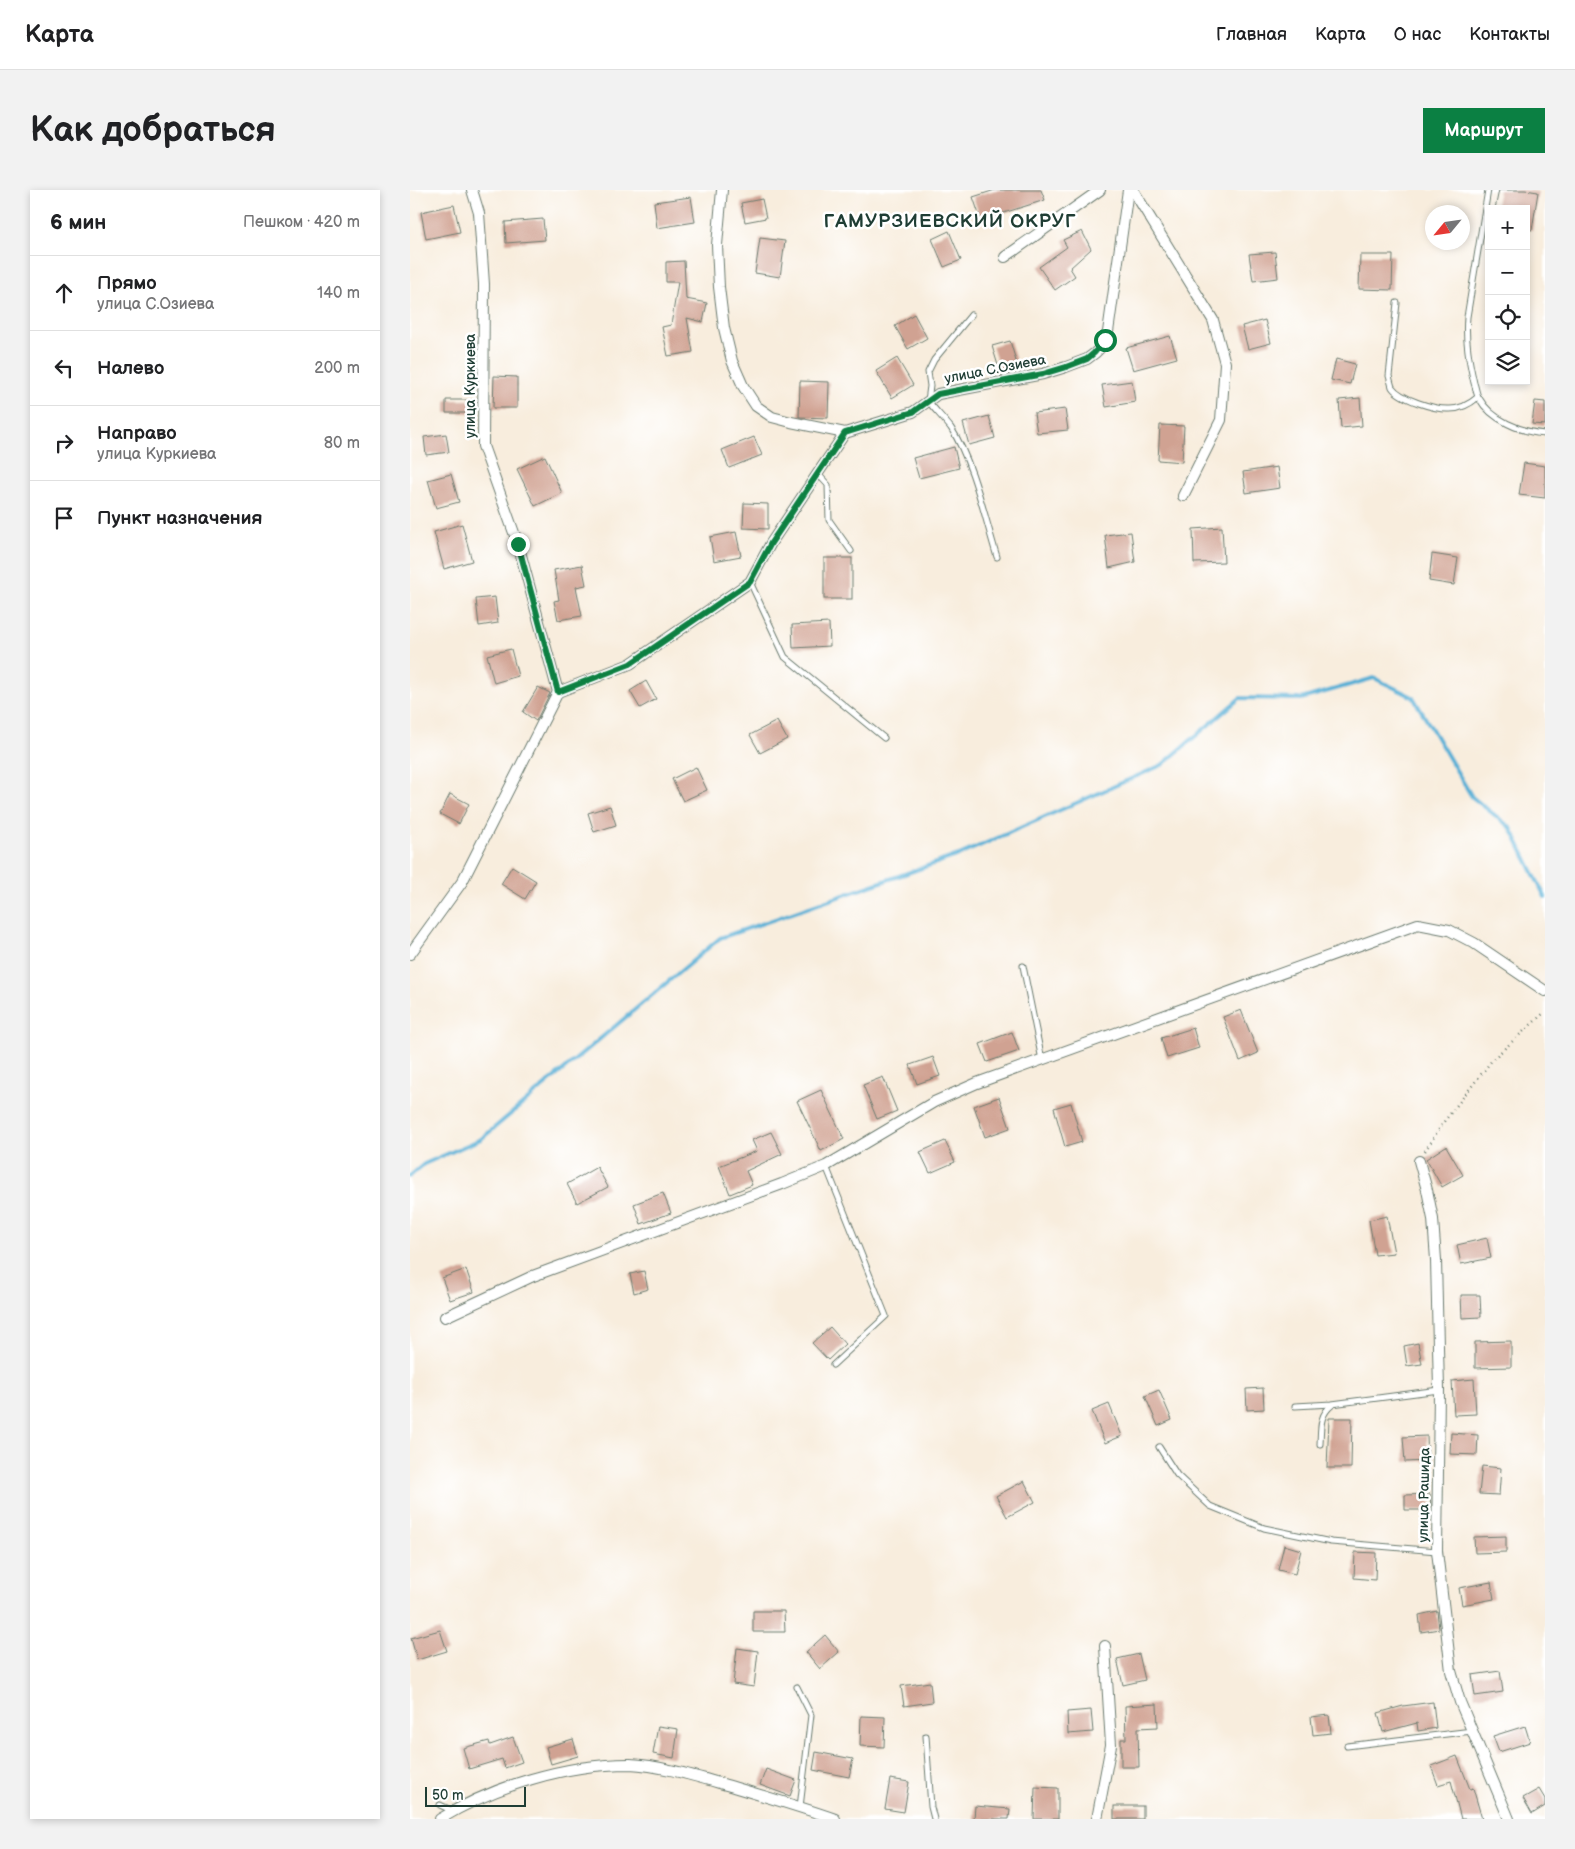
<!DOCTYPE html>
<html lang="ru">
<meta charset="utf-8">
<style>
body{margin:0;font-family:"Balsamiq Sans",sans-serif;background:#f2f2f2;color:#202124}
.controls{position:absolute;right:15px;top:15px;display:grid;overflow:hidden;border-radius:0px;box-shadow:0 2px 8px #0003}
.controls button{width:45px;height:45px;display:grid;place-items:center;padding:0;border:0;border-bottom:1px solid #e0e0e0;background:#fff;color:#202124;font:25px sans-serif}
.compass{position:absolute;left:1015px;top:15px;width:45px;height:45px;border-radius:50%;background:#fff;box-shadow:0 2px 8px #0003;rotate:241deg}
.scale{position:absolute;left:15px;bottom:12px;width:101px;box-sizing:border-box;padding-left:5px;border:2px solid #1f3d34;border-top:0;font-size:14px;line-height:18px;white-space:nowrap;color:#1f3d34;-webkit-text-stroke:4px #fff;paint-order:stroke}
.stop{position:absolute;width:15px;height:15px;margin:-11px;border:4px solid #0b8043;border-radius:50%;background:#fff}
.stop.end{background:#0b8043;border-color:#fff;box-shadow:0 1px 5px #0008}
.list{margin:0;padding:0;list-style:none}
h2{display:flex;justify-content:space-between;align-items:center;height:65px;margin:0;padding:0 20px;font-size:21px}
h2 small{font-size:16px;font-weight:400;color:#757577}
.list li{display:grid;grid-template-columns:32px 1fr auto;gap:15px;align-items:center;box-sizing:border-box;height:75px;padding:0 20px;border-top:1px solid #e0e0e0}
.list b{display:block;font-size:19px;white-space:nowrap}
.list p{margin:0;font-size:16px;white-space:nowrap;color:#757577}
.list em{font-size:16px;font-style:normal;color:#757577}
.icon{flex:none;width:28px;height:28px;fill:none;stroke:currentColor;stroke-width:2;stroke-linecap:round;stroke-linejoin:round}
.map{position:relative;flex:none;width:1135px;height:1629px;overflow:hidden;border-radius:0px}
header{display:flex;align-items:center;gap:30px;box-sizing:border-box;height:70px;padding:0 25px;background:#fff;border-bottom:1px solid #e0e0e0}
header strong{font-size:24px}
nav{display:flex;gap:28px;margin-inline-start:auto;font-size:18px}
.intro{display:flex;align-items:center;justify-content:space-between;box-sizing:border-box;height:120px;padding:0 30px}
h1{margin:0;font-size:35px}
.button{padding:12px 22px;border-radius:0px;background:#0b8043;color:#fff;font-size:18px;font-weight:700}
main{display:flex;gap:30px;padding:0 30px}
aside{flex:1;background:#fff;border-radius:0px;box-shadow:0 2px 8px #0003}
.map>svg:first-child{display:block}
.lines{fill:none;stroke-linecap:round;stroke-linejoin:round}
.stream{stroke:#5ab0d6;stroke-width:4}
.building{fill:#d0a292}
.service-casing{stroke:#6b7b6f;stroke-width:7}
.minor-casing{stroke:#6b7b6f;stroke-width:12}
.path{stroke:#6b7b6f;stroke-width:2.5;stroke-dasharray:1 4;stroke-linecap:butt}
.service{stroke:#fff;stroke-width:5}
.minor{stroke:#fff;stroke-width:10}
.route{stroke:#0b8043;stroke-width:6}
.labels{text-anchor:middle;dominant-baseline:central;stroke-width:5;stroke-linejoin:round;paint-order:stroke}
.street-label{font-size:14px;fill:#1f3d34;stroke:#fff}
.district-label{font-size:19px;font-weight:bold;letter-spacing:1px;fill:#1f3d34;stroke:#fff}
</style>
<header>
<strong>Карта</strong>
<nav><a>Главная</a><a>Карта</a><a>О нас</a><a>Контакты</a></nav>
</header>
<div class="intro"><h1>Как добраться</h1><a class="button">Маршрут</a></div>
<main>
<aside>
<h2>6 мин<small>Пешком · 420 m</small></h2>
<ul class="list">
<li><svg class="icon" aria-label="ahead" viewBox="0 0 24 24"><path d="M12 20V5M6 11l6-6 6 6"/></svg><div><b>Прямо</b><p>улица С.Озиева</p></div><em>140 m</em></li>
<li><svg class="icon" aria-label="left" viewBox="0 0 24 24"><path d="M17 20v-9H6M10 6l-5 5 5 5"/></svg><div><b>Налево</b></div><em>200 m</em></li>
<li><svg class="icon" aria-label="right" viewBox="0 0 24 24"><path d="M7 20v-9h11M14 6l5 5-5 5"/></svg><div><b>Направо</b><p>улица Куркиева</p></div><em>80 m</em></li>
<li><svg class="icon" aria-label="arrive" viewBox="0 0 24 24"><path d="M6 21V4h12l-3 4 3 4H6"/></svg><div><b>Пункт назначения</b></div></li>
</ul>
</aside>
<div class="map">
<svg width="1135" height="1629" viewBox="0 0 1135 1629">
<rect width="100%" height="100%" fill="#fff"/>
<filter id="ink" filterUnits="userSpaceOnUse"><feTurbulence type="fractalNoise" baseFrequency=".02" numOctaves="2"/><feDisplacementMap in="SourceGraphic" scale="10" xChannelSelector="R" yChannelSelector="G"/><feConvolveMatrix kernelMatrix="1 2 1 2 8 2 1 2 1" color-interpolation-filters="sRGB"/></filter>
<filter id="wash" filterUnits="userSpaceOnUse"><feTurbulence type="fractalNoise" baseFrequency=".0096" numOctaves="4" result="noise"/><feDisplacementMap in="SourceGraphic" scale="20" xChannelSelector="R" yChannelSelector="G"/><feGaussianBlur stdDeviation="1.12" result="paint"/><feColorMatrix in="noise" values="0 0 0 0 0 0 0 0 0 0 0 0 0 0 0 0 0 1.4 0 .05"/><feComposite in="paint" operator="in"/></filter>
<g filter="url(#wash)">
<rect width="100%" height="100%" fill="#f8eddd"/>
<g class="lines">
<path class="stream" d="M0 986 14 974 71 949 310 748 549 665 752 575 830 508 891 509 964 488 1003 507 1062 607 1101 638 1135 707"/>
</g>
<g id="blocks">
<g class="building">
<path d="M585 0H631L635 10 571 30 563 7Z"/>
<path d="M1089 0H1115L1128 2 1122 40 1116 39V19H1085Z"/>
<path d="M281 7 285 32 247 38 244 12Z"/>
<path d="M352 9 356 28 335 32 331 13Z"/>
<path d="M44 15 50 42 16 49 11 22Z"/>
<path d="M133 29 135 50 96 53 95 32Z"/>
<path d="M539 41 551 70 534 77 522 49Z"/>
<path d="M672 41 681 59 660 78 665 86 645 100 629 77 657 57 653 50Z"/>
<path d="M350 48 375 51 370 87 345 83Z"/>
<path d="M865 62 868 88 843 91 839 64Z"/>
<path d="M950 65H983L982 100 949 99Z"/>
<path d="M274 71 276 109 297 113 293 132 277 128 283 162 258 166 252 137 261 135 268 92H256V72Z"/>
<path d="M504 124 517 148 498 159 485 136Z"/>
<path d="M855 130 861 153 838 159 832 136Z"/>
<path d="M760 146 767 168 723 180 716 158Z"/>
<path d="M600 151 609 181 591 185 582 156Z"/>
<path d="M487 168 503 195 482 208 466 181Z"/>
<path d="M926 169 945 174 940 194 921 190Z"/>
<path d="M84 186 107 187V218H83Z"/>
<path d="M390 191 419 192 418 228 389 227Z"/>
<path d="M722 191 725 212 696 217 692 195Z"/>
<path d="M950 208 952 236 931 238 929 210Z"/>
<path d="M36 210H66L65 223H36Z"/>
<path d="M1125 211 1135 212V235L1122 234Z"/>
<path d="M655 219 658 240 627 243 624 223Z"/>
<path d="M579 226 585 248 559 255 553 233Z"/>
<path d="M750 235 774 236 772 272 748 270Z"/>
<path d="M36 244 39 262 16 265 14 247Z"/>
<path d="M344 247 352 265 319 278 312 260Z"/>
<path d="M544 257 549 278 509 288 503 268Z"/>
<path d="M135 266 152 303 125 316 107 279Z"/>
<path d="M1114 273 1135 276V308L1109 305Z"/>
<path d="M867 277 870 298 836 303 833 282Z"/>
<path d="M41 284 49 312 26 318 18 290Z"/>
<path d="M334 313 358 314V339L333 338Z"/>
<path d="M52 334 62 371 34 379 24 342Z"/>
<path d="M812 337 814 372 784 373 783 339Z"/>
<path d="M326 342 331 366 304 371 300 347Z"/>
<path d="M721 342 725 372 699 378 695 345Z"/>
<path d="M1022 364 1048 368 1044 395 1019 391Z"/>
<rect x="414" y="368" width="28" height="41"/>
<path d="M172 375 176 395 166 397 172 426 148 430 144 411 149 410 144 380Z"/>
<path d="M85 407 88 433 69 436 66 409Z"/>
<path d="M419 433 420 456 383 458 382 435Z"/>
<path d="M101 459 108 486 84 493 77 465Z"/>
<path d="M236 491 246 509 230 518 220 501Z"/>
<path d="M128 497 140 503 126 531 113 522Z"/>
<path d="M367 531 377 549 350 563 340 545Z"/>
<path d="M286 577 297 600 273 611 262 589Z"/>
<path d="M40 604 59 614 49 634 30 624Z"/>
<path d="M200 616 206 635 184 642 178 623Z"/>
<path d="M102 676 126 691 115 709 91 694Z"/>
<path d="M831 820 848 863 830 871 813 827Z"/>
<path d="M783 838 789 858 757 868 751 848Z"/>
<path d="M602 842 609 861 577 872 570 854Z"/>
<path d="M523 867 530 886 507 894 500 875Z"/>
<path d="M473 887 487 921 467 929 453 895Z"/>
<path d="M411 900 434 949 411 961 387 911Z"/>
<path d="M589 907 600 938 575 947 564 916Z"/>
<path d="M661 913 672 952 655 957 644 918Z"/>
<path d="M361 942 372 964 336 981 342 995 320 1004 309 976 347 961 342 950Z"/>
<path d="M535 951 545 972 520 983 510 962Z"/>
<path d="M1036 956 1053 985 1032 997 1016 969Z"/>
<path d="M187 977 198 997 167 1013 157 994Z"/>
<path d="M253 1003 261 1023 231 1034 224 1014Z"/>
<path d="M977 1026 984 1063 965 1065 959 1030Z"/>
<path d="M1077 1048 1081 1068 1051 1074 1047 1055Z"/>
<path d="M56 1079 64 1102 40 1110 32 1088Z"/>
<path d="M234 1081 238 1099 224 1103 220 1084Z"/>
<path d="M1051 1105H1070L1071 1127 1052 1128Z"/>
<path d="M420 1137 435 1154 418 1170 402 1153Z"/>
<path d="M1101 1151V1177L1065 1178V1152Z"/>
<path d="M1008 1153 1012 1174 997 1176 994 1156Z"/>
<path d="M1064 1189 1066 1224 1044 1225 1042 1191Z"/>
<path d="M853 1198 854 1219 837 1220 836 1199Z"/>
<path d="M749 1200 762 1230 748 1236 735 1206Z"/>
<path d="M699 1214 712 1246 695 1253 682 1221Z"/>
<path d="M919 1228H942L941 1278H917Z"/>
<path d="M1041 1243 1068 1245 1067 1265 1040 1264Z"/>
<path d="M1017 1246 1018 1271 995 1272 993 1247Z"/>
<path d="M1072 1276 1091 1278 1089 1305 1069 1304Z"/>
<path d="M614 1291 625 1312 597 1327 586 1306Z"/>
<path d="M1020 1304 1021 1320H995V1305Z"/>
<path d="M1096 1346V1362L1065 1363 1064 1347Z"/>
<path d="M874 1355 891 1360 885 1384 868 1380Z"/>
<path d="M945 1362 966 1363 965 1390 944 1388Z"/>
<path d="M1081 1392 1084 1409 1052 1415 1049 1398Z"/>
<path d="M343 1421H374L375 1442H343Z"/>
<path d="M1027 1421 1029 1439 1011 1442 1009 1425Z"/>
<path d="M30 1440 37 1461 7 1470 1 1448Z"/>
<path d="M415 1445 429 1462 410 1479 396 1462Z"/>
<path d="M327 1458 348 1461 344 1497 323 1494Z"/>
<path d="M729 1464 735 1490 713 1495 707 1469Z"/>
<path d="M1090 1481 1093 1502 1065 1506 1062 1485Z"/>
<path d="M520 1492 522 1512 494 1516 491 1496Z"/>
<path d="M1023 1512 1026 1538 1008 1541 1007 1533 973 1542 968 1523 993 1516Z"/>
<path d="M747 1514 748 1537 728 1538 729 1577H711V1549H716L715 1516Z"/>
<path d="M681 1520 683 1542 658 1544 657 1522Z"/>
<path d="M919 1525 921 1543 903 1545 901 1527Z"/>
<path d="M451 1526 475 1527 474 1557 450 1556Z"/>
<path d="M248 1536 268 1539 264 1568 243 1564Z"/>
<path d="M1115 1536 1120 1552 1089 1562 1083 1546Z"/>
<path d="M103 1547 112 1572 95 1578 92 1569 59 1579 53 1558 79 1551 80 1555Z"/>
<path d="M163 1549 168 1566 141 1574 136 1557Z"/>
<path d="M406 1562 443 1569 439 1587 403 1580Z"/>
<path d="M1047 1566 1060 1599 1063 1598 1072 1629H1051L1041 1591 1028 1595 1021 1576Z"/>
<path d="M356 1579 386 1590 380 1606 350 1595Z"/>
<path d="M480 1589 499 1592 494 1622 475 1619Z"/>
<path d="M625 1597 648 1598V1629H624Z"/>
<path d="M1129 1599 1135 1609V1616L1122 1624 1113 1608Z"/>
<path d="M565 1616 600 1619 599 1629H564Z"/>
<rect x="704" y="1616" width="29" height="13"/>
</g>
</g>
</g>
<g filter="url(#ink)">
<use href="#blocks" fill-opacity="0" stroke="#6b7b6f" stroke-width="1"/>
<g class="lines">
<g class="service-casing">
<g id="service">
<path d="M1078 0 1057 127C1055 150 1059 171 1064 193 1066 198 1066 204 1069 208 1081 230 1111 242 1135 244"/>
<path d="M987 113 979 186C980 189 981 194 982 197 990 209 1025 220 1040 219 1051 219 1060 214 1068 207"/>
<path d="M561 125 524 170 518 182 520 196 518 211C525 220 534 229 541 238 563 272 575 328 587 367"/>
<path d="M408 284 418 295 419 330 441 361"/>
<path d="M340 392 375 467 474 548"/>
<path d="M613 776 632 870"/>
<path d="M416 976 476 1126 423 1175"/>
<path d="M885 1216 922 1214 1029 1200"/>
<path d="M910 1254C911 1238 909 1225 922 1215"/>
<path d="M749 1257 767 1285 800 1316 854 1338 921 1352 1027 1361"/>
<path d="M387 1497 401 1525 390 1617"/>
<path d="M516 1546 521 1617 524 1629"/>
<path d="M937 1556 1062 1541"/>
<path d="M30 1615 43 1621"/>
</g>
</g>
<g class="minor-casing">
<g id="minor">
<path d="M62 0 69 23 74 94 73 256 108 354 148 502"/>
<path d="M312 0 307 55 309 97 314 138 322 171 333 196 346 216 362 227 381 232 435 243 503 222 528 204 633 184 656 177 677 169 685 163 691 157 698 142 718 0"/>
<path d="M723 0 803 130 815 173 811 230 773 306"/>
<path d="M595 67 690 0"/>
<path d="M0 764 52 692 148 502 220 474 340 392 361 353 435 243"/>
<path d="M1009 971 1017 1000 1023 1029 1026 1070 1029 1200 1027 1361 1041 1481 1050 1512 1099 1629"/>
<path d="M35 1127 123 1086 372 994 416 976 524 912 567 893 1008 734 1039 740 1064 753 1135 801"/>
<path d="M30 1629C84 1596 156 1574 220 1574 248 1575 285 1586 313 1594 350 1605 388 1616 425 1629"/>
<path d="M687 1629 701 1555 695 1456"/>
</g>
</g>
<path class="path" d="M1015 961 1033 933 1083 869 1135 822"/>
<use href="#service" class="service"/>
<use href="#minor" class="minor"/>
</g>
</g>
<g class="lines" filter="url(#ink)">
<path class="route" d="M108 354 148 502 220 474 340 392 361 353 435 243 503 222 528 204 633 184 656 177 677 169 684 163 695 150"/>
</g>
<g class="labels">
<g class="street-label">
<text transform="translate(585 179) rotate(-11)">улица С.Озиева</text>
<text transform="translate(60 196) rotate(-90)">улица Куркиева</text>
<text transform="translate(1014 1305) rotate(-89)">улица Рашида</text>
</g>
<g class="district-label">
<text x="540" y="31">ГАМУРЗИЕВСКИЙ ОКРУГ</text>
</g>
</g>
</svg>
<div class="controls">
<button>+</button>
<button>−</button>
<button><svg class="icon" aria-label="locate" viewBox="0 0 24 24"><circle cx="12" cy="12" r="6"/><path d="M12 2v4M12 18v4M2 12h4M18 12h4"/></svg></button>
<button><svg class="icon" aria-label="layers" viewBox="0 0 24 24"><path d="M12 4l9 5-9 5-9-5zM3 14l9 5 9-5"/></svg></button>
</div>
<svg class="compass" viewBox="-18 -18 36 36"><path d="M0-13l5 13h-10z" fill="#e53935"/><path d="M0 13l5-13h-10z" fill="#757577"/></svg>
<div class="scale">50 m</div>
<div class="stop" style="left:695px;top:150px"></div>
<div class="stop end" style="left:108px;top:354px"></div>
</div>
</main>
